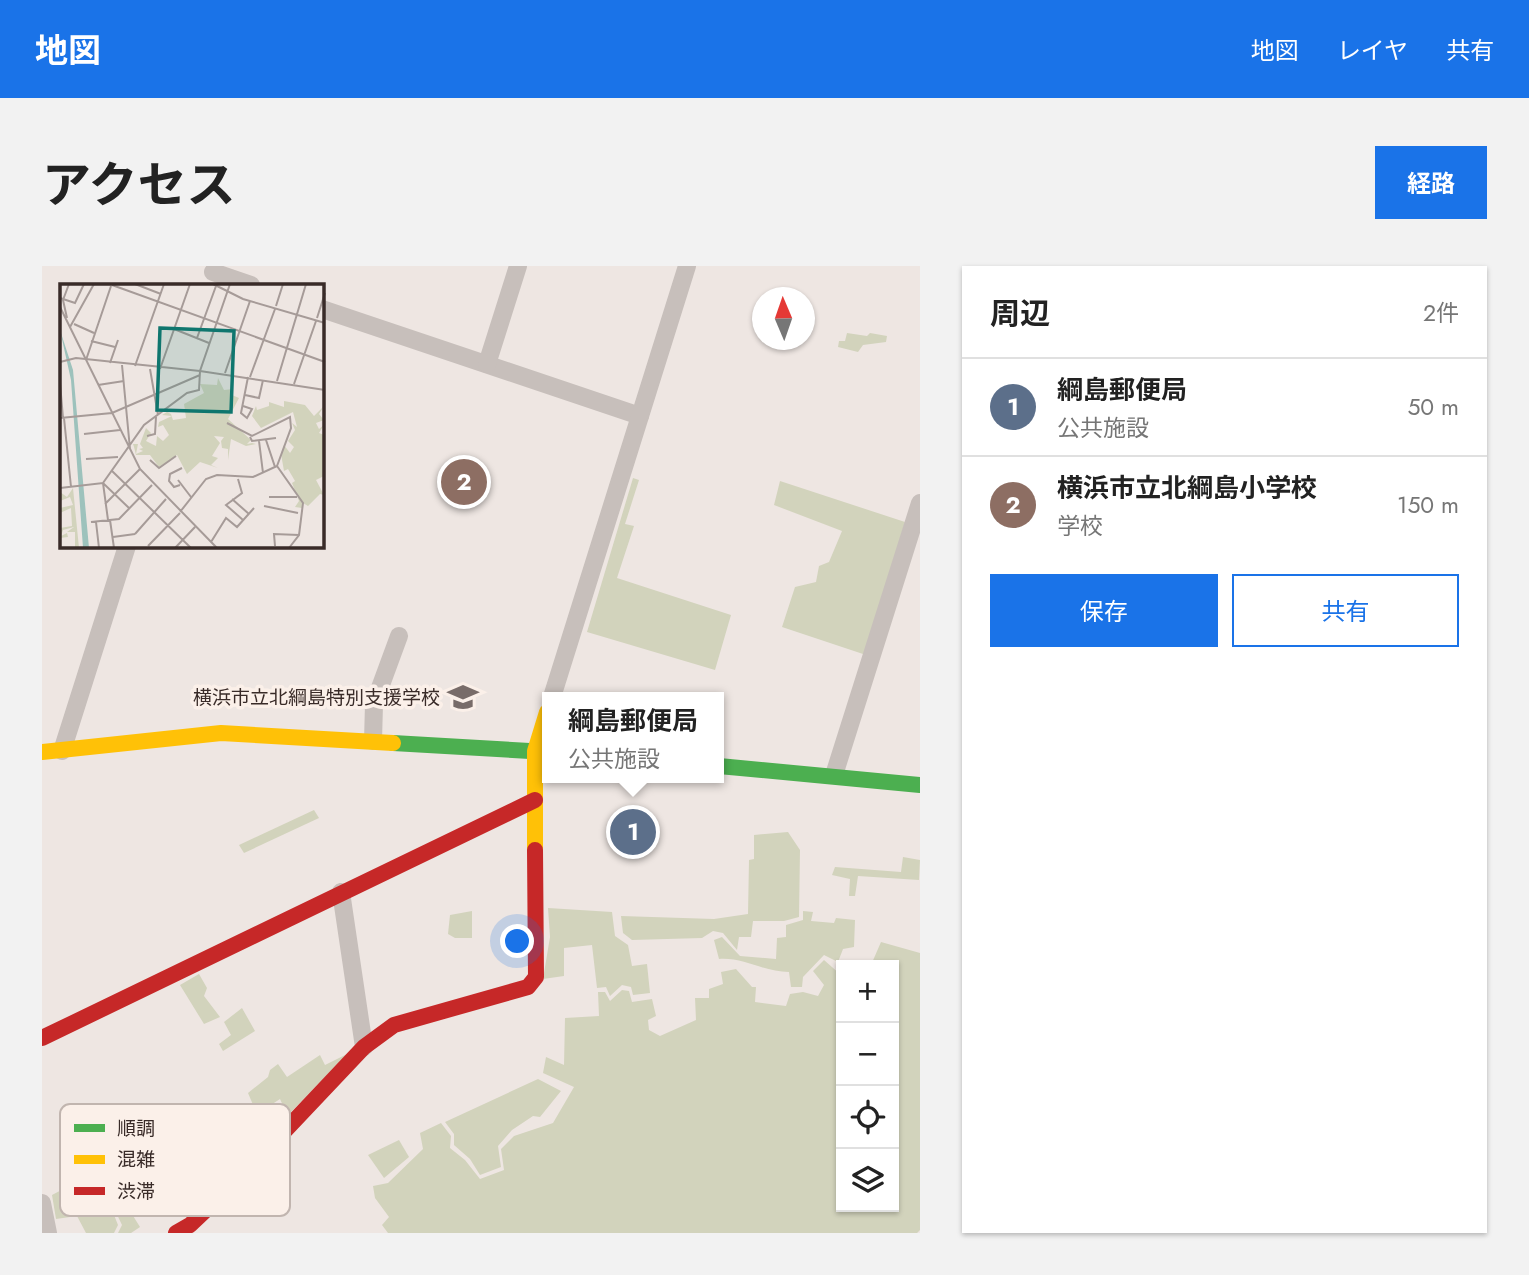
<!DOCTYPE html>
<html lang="ja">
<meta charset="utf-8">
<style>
body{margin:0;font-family:Jost,"Noto Sans JP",sans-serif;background:#f2f2f2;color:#222}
.controls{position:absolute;right:21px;bottom:21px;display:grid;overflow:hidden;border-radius:0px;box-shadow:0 2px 5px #0004}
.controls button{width:63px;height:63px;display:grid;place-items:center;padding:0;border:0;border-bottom:2px solid #e0e0e0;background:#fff;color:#222;font:35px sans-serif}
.compass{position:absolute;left:710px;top:21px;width:63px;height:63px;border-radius:50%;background:#fff;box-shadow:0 2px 5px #0004;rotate:358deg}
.you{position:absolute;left:476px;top:676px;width:24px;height:24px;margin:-18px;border:5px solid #fff;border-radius:50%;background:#1a73e8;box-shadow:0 0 0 10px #1a73e833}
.badge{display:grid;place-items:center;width:46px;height:46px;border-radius:50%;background:#1a73e8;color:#fff;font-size:23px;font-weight:700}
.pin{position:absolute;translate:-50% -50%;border:4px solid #fff;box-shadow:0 2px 7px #0006}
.popup{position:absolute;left:500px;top:426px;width:182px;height:91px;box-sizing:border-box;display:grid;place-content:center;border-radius:0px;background:#fff;filter:drop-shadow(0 2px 5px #0005);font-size:23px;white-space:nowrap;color:#767676}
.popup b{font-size:26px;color:#222}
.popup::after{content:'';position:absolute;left:50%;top:100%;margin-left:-14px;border:14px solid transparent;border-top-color:#fff}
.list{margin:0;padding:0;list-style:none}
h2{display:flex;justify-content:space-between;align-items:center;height:91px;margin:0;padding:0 28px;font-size:30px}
h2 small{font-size:23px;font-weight:400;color:#767676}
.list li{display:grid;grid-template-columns:46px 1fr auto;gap:21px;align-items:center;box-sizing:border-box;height:98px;padding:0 28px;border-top:2px solid #e0e0e0}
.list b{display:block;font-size:26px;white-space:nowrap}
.list p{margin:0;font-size:23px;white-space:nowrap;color:#767676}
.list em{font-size:23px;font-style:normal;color:#767676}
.actions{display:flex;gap:14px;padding:21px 28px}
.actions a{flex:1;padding:16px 0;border:2px solid #1a73e8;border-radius:0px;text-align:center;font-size:24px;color:#1a73e8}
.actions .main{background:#1a73e8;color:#fff}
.icon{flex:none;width:38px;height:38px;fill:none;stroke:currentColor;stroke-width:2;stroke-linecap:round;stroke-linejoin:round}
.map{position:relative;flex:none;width:878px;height:967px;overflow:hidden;border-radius:0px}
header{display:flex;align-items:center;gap:42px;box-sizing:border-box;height:98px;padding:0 35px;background:#1a73e8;color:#fff}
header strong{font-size:33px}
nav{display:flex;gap:38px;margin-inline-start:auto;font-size:24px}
.intro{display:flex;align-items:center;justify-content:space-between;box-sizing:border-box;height:168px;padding:0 42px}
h1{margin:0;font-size:49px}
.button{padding:18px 32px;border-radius:0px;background:#1a73e8;color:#fff;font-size:24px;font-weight:700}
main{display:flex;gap:42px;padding:0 42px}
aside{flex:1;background:#fff;border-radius:0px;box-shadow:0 2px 5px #0004}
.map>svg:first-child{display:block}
.green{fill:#d2d3bc}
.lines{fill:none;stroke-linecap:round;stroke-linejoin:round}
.street{stroke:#c7bfbb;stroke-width:18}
.fast{stroke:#4caf50;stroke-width:16}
.slow{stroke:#ffc107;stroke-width:16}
.jam{stroke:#c62828;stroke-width:16}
.labels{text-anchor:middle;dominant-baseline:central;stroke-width:7;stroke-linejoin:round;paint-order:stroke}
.poi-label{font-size:19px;fill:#392b28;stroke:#fbf0e9;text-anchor:end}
.inset-road{fill:none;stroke:#a69b98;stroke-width:2}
.view{fill:#0f766e;fill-opacity:0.15;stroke:#0f766e;stroke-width:3.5}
.inset-edge{fill:none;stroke:#392b28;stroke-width:3.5}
.key{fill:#fbf0e9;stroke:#c1b5af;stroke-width:2}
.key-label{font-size:19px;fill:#392b28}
</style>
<header>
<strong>地図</strong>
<nav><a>地図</a><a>レイヤ</a><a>共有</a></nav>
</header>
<div class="intro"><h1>アクセス</h1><a class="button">経路</a></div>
<main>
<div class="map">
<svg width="878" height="967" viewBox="0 0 878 967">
<rect width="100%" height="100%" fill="#eee6e2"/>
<g class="green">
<path d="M805 67 825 70 828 67 845 70 844 76 821 79 816 86 796 81 797 75H803Z"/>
<path d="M591 212 597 214 583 258 592 260 575 312 689 349 673 404 545 366Z"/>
<path d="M738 215 863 256 824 389 740 361 753 321 774 316 777 300 787 296 800 265 732 239Z"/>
<path d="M272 544 277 552 202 587 197 579Z"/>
<path d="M746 566 758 584 757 651 742 655H711L709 671H697L695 684 681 667 671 665 660 672 590 674 581 667 579 650 672 653 706 648 707 594 712 593V569Z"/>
<path d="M861 591 878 594 877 614 816 610 813 630H807L808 613 790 609 793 601 859 606Z"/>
<path d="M506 642 570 646 573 670 586 679 590 700 605 698 608 727 591 729 589 721 580 719 568 730 564 721 555 722 550 679 522 682V710L501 713 508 671Z"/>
<path d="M430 645V672H413L406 668 408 649Z"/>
<path d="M761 645 771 646 769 655 792 657 794 652 813 654 812 681 801 683 796 696 782 689 761 711 760 721H749L747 706C722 706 701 691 677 693L672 674 680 671 698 690 734 693 735 672 744 671V659L761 654Z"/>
<path d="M839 676 878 687V964L875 967H346L340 959 347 951 333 932 331 920 346 917 381 883 378 867 399 857 409 870 408 882 423 894 438 913 462 904 459 883 472 870 511 857 532 821 501 807 504 791 522 799 523 752 557 750 556 726H563L568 735 580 724 587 725 590 736 610 733 614 750 606 754 607 764 618 770 654 754 653 732H667V723L681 718 679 706 694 703 710 721H714L713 736 744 740 748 728 761 726 776 730 782 719 771 705 782 694 799 709V941H852V699H829Z"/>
<path d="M157 708 165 722 162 730 178 751 162 758 138 719Z"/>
<path d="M200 742 213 765 181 785 177 778 189 769 182 756Z"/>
<path d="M305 788 249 846 243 844 238 833 215 848 206 827 226 811 228 804 236 798 245 811 278 789 283 799Z"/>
<path d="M496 813 519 825 498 851 491 850 470 864 456 880 459 901 438 909 428 893 412 879V868L403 856Z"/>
<path d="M188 873 205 889 168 929 154 933 157 920 144 909 154 895 167 890 181 896 186 893V886L180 888 175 883Z"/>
<path d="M357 874 367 891 342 912 326 889Z"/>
<path d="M65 900 76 926 66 934 76 959 72 967H44L35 950 14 953 10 929Z"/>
<path d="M78 929 98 961 89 967H76L80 959 69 936Z"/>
</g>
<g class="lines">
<g class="street">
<path d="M171 6 209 19"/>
<path d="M280 43 598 150"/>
<path d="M445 98 476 0"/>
<path d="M510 431 645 0"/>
<path d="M331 475 332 438 357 370"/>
<path d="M20 485 85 280"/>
<path d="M792 509 878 237"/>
<path d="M299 626 322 781"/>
<path d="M0 937 6 967"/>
</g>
<g class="fast">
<path d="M351 477 505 486"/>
<path d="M677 500 878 519"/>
</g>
<g class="slow">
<path d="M0 486 179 467 351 477"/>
<path d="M493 584V485L505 446"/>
</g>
<g class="jam">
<path d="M0 772 493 534"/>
<path d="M134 967 148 959 203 907 322 781 352 759 486 721 494 711 493 584"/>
</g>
</g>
<defs>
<g id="school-bare" transform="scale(2.415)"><path d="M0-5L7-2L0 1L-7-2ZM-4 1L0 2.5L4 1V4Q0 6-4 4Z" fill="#786c69" stroke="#fbf0e9" stroke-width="2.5" paint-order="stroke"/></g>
</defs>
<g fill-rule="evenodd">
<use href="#school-bare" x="421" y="431"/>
</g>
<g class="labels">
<g class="poi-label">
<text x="398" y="431">横浜市立北綱島特別支援学校</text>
</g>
</g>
<g transform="translate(18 18)">
<rect width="264" height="264" fill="#eee6e2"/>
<path d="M158 94 164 106 173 105 172 111 179 114 168 135 191 156 187 160 192 159 196 160 186 162 171 155 168 176V165L162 164 161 157 164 153 154 152 160 159 152 172 158 174 151 181 158 184 140 178 127 190 117 171 99 183 90 171H76L74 163 73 160H78L76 170 83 167 79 165 83 164 80 160 86 144 91 149 86 157 96 162 97 152 103 157 109 151 103 141 98 143 99 138 112 132 102 131 107 128 111 130 113 136 126 134 124 120 144 109 140 100 157 101ZM224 117 245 121 254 132 264 122 259 130 264 136 256 139 259 145 264 141 259 149 264 151V192L256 196 264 211 260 210 248 222 243 219 242 224 235 223 239 217 232 199 235 197 228 185 224 187 221 170 224 161 230 169 234 163 228 157 235 146 232 139 237 143 233 128 201 144 192 132 196 122 197 126 209 122V118L224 123ZM13 204 19 264 15 263V248H7L14 243 3 246 1 252 7 249 8 253 0 254V244L12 242 11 224 0 229V224L13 221 10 213 0 217V208L7 213Z" fill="#d2d3bc"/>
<path d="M0 46 13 86 29 264H23L11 96Z" fill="#9dc2bc"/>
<path class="inset-road" d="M75 0 101 10M153 0 183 15 265 39M52 1 265 78M0 14 15 19 24 0M216 22 223 0M0 23 80 185 157 264M7 34 3 16 9 0M257 34 265 9M14 40 34 49M10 43 34 0M114 45 149 59M137 54 156 2M31 57 55 63M26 76 51 2M0 78 16 74 140 87 265 106M50 79 58 56M62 81 70 165M75 82 104 0M90 85 98 131M100 85 130 0M165 89 190 17M190 93 215 25M217 97 246 0M0 99 3 134M234 100 256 37M38 101 64 97M185 111 199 114 203 96M183 122 192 125 187 134 181 129 188 93M0 134 52 129 140 91M4 134 11 203M167 139 192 152 230 133 231 144 217 182M24 150 60 146M87 152 95 150 96 133M190 153 192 157 216 154M206 156 215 183M199 157 203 189M26 175 58 173M90 176 99 184 116 172M217 182 243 219 239 251 229 264M51 186 131 264M178 195 182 209 166 221 183 236M118 196 131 213M120 201 114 203 109 197 110 190 122 184M0 204 43 199 69 224M209 213H237M172 215 189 230M45 220 80 185M204 222 238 229M120 228 146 195 157 191 193 193 217 182M48 236 43 199 84 141 127 109 139 106 140 87 170 0M50 236 54 264M31 238 59 235 92 201M36 238 39 264M75 250 106 215M53 253 75 250M151 258 166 234 177 243 194 224M88 262 120 229M215 262 214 250 239 251M115 264 135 243M184 264H230"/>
<path class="view" d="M100 44 174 47 171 128 97 126Z"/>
<rect width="264" height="264" class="inset-edge"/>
</g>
<rect x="18" y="838" width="230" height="112" rx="10" class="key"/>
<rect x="32" y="858" width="31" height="8" fill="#4caf50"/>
<rect x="32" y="889" width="31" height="9" fill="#ffc107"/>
<rect x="32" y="921" width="31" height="8" fill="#c62828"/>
<g class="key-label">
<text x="75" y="869">順調</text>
<text x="75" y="900">混雑</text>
<text x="75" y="932">渋滞</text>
</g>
</svg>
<div class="controls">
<button>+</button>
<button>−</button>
<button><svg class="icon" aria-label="locate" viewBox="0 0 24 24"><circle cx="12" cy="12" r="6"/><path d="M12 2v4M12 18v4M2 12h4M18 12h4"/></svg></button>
<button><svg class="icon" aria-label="layers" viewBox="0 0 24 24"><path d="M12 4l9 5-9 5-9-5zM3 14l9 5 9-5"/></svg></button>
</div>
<svg class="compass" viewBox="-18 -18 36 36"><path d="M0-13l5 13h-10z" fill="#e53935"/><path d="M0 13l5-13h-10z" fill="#767676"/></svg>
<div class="you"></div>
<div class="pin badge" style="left:591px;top:566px;background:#5c6f8a">1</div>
<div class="popup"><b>綱島郵便局</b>公共施設</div>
<div class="pin badge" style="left:422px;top:216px;background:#8d6e63">2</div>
</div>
<aside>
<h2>周辺<small>2件</small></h2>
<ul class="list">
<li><span class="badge" style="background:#5c6f8a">1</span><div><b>綱島郵便局</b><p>公共施設</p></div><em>50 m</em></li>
<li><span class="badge" style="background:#8d6e63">2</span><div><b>横浜市立北綱島小学校</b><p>学校</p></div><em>150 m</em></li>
</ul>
<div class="actions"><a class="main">保存</a><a>共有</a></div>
</aside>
</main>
